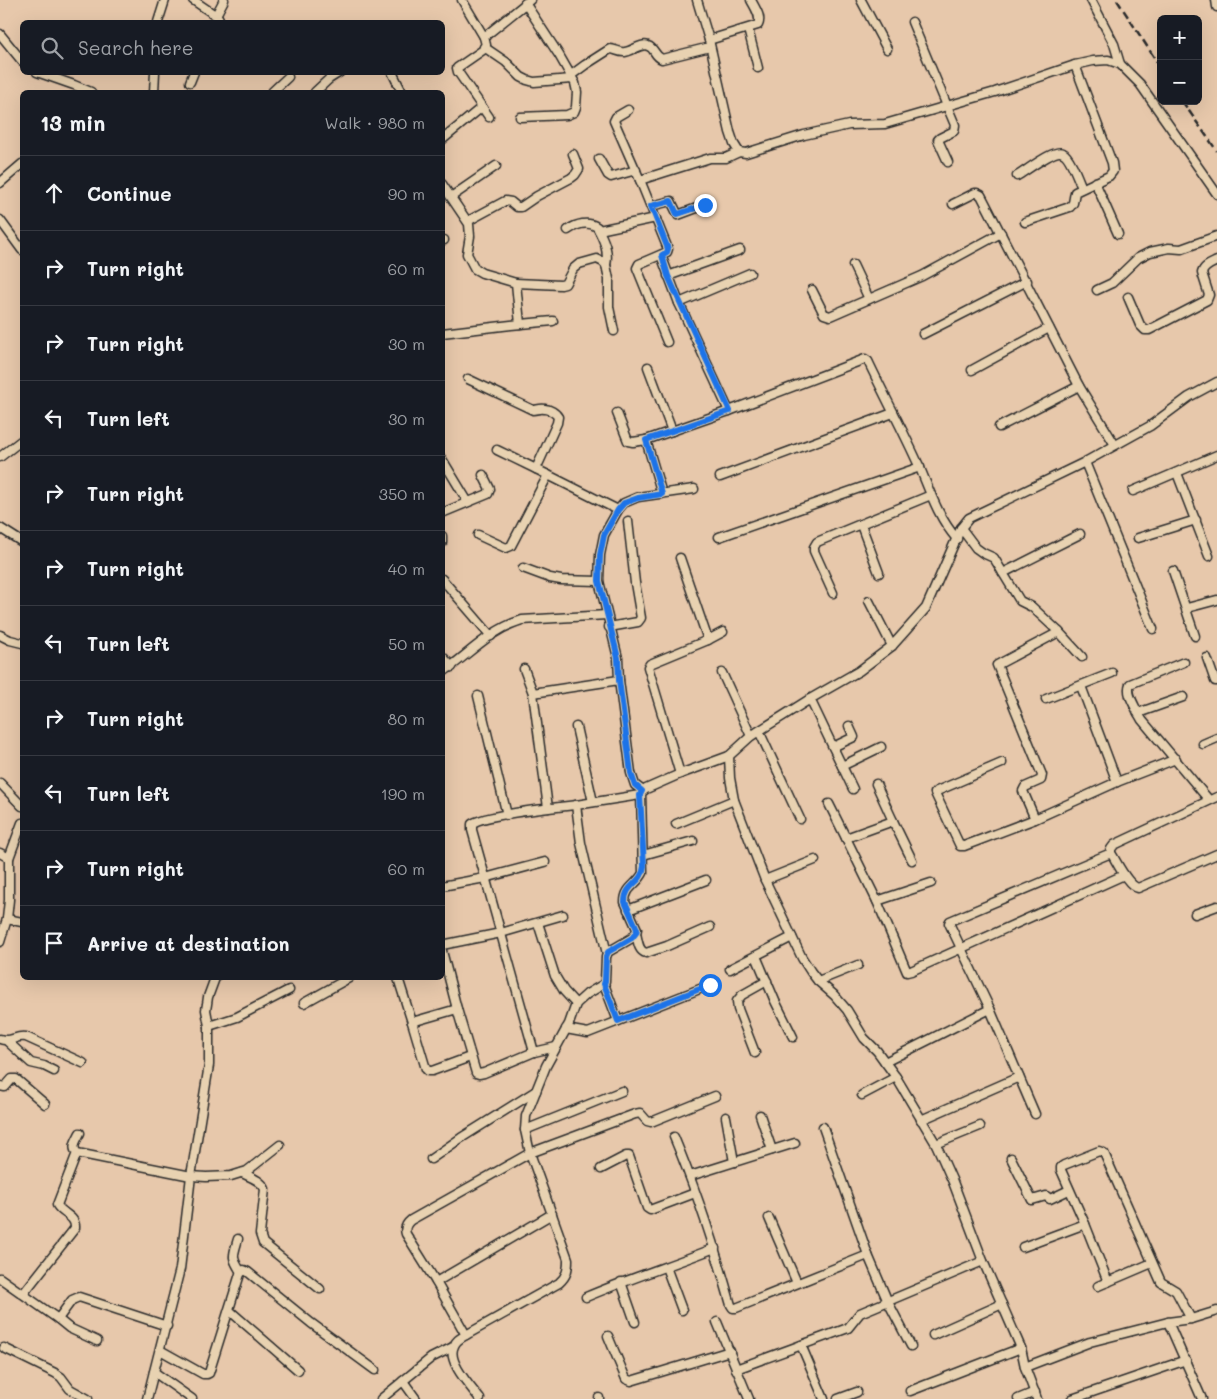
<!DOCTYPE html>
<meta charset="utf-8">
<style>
body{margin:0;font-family:Mali,sans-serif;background:#242831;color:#f1f3f6}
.controls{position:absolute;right:15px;top:15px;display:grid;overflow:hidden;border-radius:8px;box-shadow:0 5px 20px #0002}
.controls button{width:45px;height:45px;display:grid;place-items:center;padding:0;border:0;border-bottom:1px solid #363941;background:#171b24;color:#f1f3f6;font:25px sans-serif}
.stop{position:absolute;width:15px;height:15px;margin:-11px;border:4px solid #1a73e8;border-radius:50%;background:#fff}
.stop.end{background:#1a73e8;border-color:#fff;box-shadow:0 1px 5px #0008}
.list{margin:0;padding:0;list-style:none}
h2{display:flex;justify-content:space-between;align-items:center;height:65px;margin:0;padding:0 20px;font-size:21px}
h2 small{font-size:16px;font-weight:400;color:#9ea1a6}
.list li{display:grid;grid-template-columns:32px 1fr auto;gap:15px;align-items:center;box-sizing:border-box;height:75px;padding:0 20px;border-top:1px solid #363941}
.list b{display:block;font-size:19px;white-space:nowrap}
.list em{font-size:16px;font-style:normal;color:#9ea1a6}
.icon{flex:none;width:28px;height:28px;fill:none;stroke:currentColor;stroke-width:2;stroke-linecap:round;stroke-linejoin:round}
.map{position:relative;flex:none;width:1217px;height:1399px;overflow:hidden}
.search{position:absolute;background:#171b24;box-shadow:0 5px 20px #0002;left:20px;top:20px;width:425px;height:55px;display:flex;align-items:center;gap:12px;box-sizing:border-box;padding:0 18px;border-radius:8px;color:#9ea1a6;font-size:19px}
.panel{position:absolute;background:#171b24;box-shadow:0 5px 20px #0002;left:20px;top:90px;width:425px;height:890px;border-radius:8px}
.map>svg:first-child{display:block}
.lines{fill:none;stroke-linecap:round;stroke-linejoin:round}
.minor-casing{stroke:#2b2b2b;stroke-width:11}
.minor{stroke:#e8d2b1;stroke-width:8}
.rail{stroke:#2b2b2b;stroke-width:2.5;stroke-dasharray:8 4;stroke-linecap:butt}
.route{stroke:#1a73e8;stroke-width:6}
</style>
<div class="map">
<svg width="1217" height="1399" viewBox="0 0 1217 1399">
<rect width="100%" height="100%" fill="#e7c8ab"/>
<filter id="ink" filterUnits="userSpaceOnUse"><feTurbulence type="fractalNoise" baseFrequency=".02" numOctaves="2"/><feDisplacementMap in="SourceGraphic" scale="10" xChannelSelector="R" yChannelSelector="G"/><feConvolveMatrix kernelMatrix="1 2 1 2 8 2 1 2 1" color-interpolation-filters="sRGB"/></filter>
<g filter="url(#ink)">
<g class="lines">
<g class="minor-casing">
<g id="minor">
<path d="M193 0 218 17 219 19 217 22"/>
<path d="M462 0 484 37"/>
<path d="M697 0 709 40 730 132 734 144 739 152 746 153 804 135 849 125 885 124 995 92 1075 65 1093 61 1108 60 1120 64 1140 84 1217 194"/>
<path d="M861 0 887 49"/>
<path d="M1091 0 1114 44 1120 64"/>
<path d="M1216 0 1217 7"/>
<path d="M216 15 224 0"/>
<path d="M158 22 165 0"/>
<path d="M912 22 955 125 954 131 940 138 938 140 948 162"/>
<path d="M748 29 758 68"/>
<path d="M0 34 22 61"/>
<path d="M709 40 758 25C762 17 755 8 751 0"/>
<path d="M484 47 506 62 521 77 527 80 534 82 572 79"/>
<path d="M37 72 74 85 91 92"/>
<path d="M392 72 402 92"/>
<path d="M570 76 585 65 610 49C615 49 620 53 625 52 632 51 642 43 648 46 655 48 654 56 662 59L710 47"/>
<path d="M190 82 194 72"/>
<path d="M154 92 155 72"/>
<path d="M272 92 288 77"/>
<path d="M315 92 329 79 340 72"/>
<path d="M628 110 616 117 614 121 640 180 668 249 667 252 639 264 637 268 667 342"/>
<path d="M489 117 458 72 457 68 483 50 486 45 484 37 530 0"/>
<path d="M520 117 567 115 574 112 576 107 577 92 575 83 559 55 525 3"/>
<path d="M442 140 482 107"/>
<path d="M599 159 608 175 611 177 636 170"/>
<path d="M1017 176C1026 171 1055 148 1063 153 1070 156 1079 181 1082 188"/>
<path d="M640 180 710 158H726L739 152"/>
<path d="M1095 182 1118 234"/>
<path d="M0 183 22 164"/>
<path d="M442 184 469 224 470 236 467 254 475 269 482 273 516 283 520 324"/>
<path d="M451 197 496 166"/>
<path d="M953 204 975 193H977L981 195 1079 386 1115 445"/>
<path d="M651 206 671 201 678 215 705 205"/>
<path d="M0 220 22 250"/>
<path d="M468 221 505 201 511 202 517 207H521L537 196 571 178 575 175 579 169 573 154"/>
<path d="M1025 222 1070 207 1073 203 1075 192 1109 176 1113 171 1112 163 1075 65"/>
<path d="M568 230C577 224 588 221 597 227 604 240 609 251 606 265"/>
<path d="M599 230 656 218"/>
<path d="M442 240H444"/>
<path d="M661 255 679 303 729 411"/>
<path d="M853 265 869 299"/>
<path d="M668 276 740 250"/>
<path d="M516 283 561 285 565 284 573 269 579 264 597 259 603 262 606 265 609 279V307L614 331"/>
<path d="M812 290 824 314 830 316 922 276 1001 233"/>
<path d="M1097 290 1112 283 1138 258 1150 252 1169 248 1181 249 1217 236"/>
<path d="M1128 297 1140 325 1145 330H1149L1207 300 1209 295 1202 273C1204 266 1211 264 1217 261"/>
<path d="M679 303 750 273"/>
<path d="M442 333 511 325 553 321"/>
<path d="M923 334 1027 281"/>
<path d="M648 367 672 431"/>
<path d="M972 370 1049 328"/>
<path d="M468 379 533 410C537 410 540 408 545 409 549 409 556 413 558 417L557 423 536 469 618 510"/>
<path d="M617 413 628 441 633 442 646 440 662 494"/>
<path d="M999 427 1079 386"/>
<path d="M646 440 729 411 865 359 868 361C885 397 904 432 920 468 930 492 939 519 957 539"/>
<path d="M497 450 536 469"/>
<path d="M0 457 22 440"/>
<path d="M442 459 468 502"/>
<path d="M1085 462 1153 629"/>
<path d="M1177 473 1209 556"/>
<path d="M720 477 893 413"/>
<path d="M1133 491 1217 455"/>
<path d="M442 513 488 494 490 489 483 475"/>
<path d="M861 525 879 573"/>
<path d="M0 528 22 542"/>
<path d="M961 528 976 548 983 553 994 558 1003 573"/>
<path d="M478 535 506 548 511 546 548 475"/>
<path d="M442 536V543"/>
<path d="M719 537 920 467"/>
<path d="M1138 538 1196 520"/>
<path d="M680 558 708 640"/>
<path d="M523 568 550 578 561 580 599 581"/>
<path d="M1173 571 1195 636"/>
<path d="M442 579 491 636"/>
<path d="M833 593 814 551V547L817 542 931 495"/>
<path d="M869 601 892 646"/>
<path d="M1187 608 1217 600"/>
<path d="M609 627 638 622 641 618 635 583 628 521"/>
<path d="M1059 632 1032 607 1020 601 1003 573 1080 534"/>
<path d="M0 635 10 640 22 643"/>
<path d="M442 656 452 667"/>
<path d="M1207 658 1215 681H1217"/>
<path d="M524 669 533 693 548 808"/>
<path d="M442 673C468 655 491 629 522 620L607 615"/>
<path d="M722 673 751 736"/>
<path d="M1081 686 1117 782"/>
<path d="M533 693 619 680"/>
<path d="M478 696 507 815"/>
<path d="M1183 697 1138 713 1142 720 1209 800"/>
<path d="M810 699 853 789"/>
<path d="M1046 699 1112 673"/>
<path d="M1138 713C1134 704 1126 693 1130 684L1184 662"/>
<path d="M576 727 593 802"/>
<path d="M759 731 800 819"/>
<path d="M1203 744 1217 738"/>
<path d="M833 747 854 737 849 726"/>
<path d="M729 756 730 778 734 800 765 880 802 958 811 972 818 981 834 995 847 1010 864 1038 877 1051 896 1077 936 1144 953 1182 983 1261 1021 1348 1025 1367 1037 1399"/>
<path d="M1002 763 937 791 935 793 960 846H964L1035 819 1117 782 1176 759"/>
<path d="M842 766 881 747"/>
<path d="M680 774 648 667 650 664 708 640 723 632"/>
<path d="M0 783 22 806"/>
<path d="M876 784 893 821 846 838 877 901 907 972 911 971 1124 875"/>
<path d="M643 791 635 785 631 773 619 680 618 658 599 581 600 555 604 535 618 510 624 503 638 497 694 489"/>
<path d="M1217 797 1114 845 1111 849V853C1117 862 1127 885 1138 888L1217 854"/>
<path d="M829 804 846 838"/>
<path d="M1035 819 1023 791 1025 787 1041 780 1042 775 997 665 1059 632 1082 657"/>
<path d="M893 821 912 860"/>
<path d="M676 824 734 800"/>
<path d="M0 853 9 858"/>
<path d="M643 855 693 841"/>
<path d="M765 880 815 860"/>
<path d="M442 886 485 878 545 862"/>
<path d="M877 901 931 883"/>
<path d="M628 910 706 880"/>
<path d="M1195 914 1217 906"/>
<path d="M7 919 22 922"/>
<path d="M538 923 555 976 564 991 576 1004"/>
<path d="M636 933C638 941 638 951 646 953L667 946 710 927"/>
<path d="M0 942 7 919 9 900V858L22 823"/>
<path d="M442 945 501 933 563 915"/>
<path d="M442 951 457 1009 476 1073 479 1074 484 1073 534 1052 556 1047"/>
<path d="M607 954 581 843 576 805 640 795"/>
<path d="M756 956 775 1001 793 1037"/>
<path d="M730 969 792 937"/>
<path d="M398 978 412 1022 457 1009"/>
<path d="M818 981 858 965"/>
<path d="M604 984 618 1021"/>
<path d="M304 1003 349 978"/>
<path d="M412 1022 426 1069 428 1071H432L470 1057"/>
<path d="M209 1026 237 1017 289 990"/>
<path d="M566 1029 588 1033 710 985"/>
<path d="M0 1039C12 1043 15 1035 26 1037L83 1063"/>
<path d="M7 1041 31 1063 44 1066 54 1071"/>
<path d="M534 1052 472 830V824C481 815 558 807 576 805"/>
<path d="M755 1053 738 1009 737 1001 742 995 767 981"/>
<path d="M885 1062 990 1009"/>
<path d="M0 1086 5 1087 12 1079H16L45 1104"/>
<path d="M862 1095 896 1077"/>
<path d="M1035 1114 990 1009 949 923 950 921 1111 853"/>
<path d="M760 1115 772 1150"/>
<path d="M726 1117 734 1162"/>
<path d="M921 1120 1019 1077"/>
<path d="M823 1127 868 1255 888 1302 911 1346"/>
<path d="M525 1130 622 1091"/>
<path d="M80 1133C77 1139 71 1147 77 1153L191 1176 206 1177 231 1176 247 1171 280 1145"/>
<path d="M674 1137C697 1192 715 1248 731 1305L733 1308H736L868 1255"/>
<path d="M936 1144 980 1126"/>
<path d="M1011 1158 1032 1200 1046 1196 1050 1199 1069 1190"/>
<path d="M431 1159 461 1138 536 1091"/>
<path d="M601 1169 626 1156H629L647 1208 650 1210 695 1193"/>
<path d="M242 1173C250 1177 261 1180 265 1189L260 1234 263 1243 320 1289"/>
<path d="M690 1176 795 1143"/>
<path d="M769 1218 797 1283"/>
<path d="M238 1239C233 1256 231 1257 241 1272"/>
<path d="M1023 1247 1085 1224"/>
<path d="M666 1267 682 1310"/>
<path d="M0 1278 58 1319 72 1300 79 1297 167 1326"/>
<path d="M436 1282 552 1214"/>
<path d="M621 1282 635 1322"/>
<path d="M1108 1282 1085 1224 1061 1170V1167L1064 1165 1099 1151 1104 1153 1161 1282 1176 1291 1191 1319"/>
<path d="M1098 1286 1152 1263"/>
<path d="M23 1294 75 1228C76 1216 62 1214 57 1205L77 1153"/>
<path d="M586 1297C628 1279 672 1265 715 1248"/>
<path d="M229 1310 298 1370"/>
<path d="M58 1319 69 1328 97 1341"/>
<path d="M717 1322 749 1399"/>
<path d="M1168 1322 1202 1399"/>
<path d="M466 1335 436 1282 406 1234C404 1228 406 1224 411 1220L530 1153 635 1114 640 1113 647 1121 651 1122 715 1096"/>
<path d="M933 1335 1002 1304"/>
<path d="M608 1336 626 1379 631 1381 730 1351"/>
<path d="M801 1345 824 1399"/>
<path d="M4 1348 55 1373 61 1377 70 1389 88 1399"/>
<path d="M160 1350 203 1374H207L209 1373 240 1274 244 1270 248 1272 311 1323 375 1370"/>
<path d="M1025 1367 1090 1342 1168 1322 1191 1319 1217 1311"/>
<path d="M736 1369 848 1328 860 1313 983 1261"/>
<path d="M154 1372 192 1399"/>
<path d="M403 1381 416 1399"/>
<path d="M910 1391 1021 1348"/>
<path d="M599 1398V1399"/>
<path d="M147 1399 180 1269 191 1176 209 1065V1026L206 1010 207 1004 208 997 215 978"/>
<path d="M381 1399 431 1358 453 1347"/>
<path d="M480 1399C471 1387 446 1361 454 1346 456 1340 461 1338 466 1335L559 1283C567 1276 568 1270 568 1259L530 1153 525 1130 526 1116 546 1066 569 1024 576 1004 587 994 604 984 605 981 606 957 608 952 632 938 636 933 637 929 625 902C625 887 637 885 643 873L641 793 646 789 680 774 729 756 751 736 810 699 859 671 892 646 926 608 961 528 969 518 1085 462 1150 426 1189 397 1217 382"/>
<path d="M838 1399 857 1392"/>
<path d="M1018 1399 1035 1392"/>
<path d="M1072 1399 1186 1360"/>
</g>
</g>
<use href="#minor" class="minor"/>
<g class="rail">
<path d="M1117 0 1161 68"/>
<path d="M1182 101 1217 151"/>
</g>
</g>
</g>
<g class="lines" filter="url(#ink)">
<path class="route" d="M705 205 678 214H677L671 201 651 206 668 249 667 252 662 255 668 276 730 411 646 440 662 494 638 498 624 503 618 510 604 535 600 555 599 581 618 658 619 680 631 773 635 785 642 791 640 795 644 866C642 885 625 883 625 902L637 929 636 933 632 938 608 952 606 957 605 981 604 984 618 1021 710 985"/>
</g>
</svg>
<div class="controls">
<button>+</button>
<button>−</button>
</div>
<div class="stop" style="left:710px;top:985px"></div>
<div class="stop end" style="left:705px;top:205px"></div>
<div class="search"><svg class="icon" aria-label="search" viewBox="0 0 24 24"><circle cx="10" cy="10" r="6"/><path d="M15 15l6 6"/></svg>Search here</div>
<section class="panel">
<h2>13 min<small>Walk · 980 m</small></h2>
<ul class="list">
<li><svg class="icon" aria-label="ahead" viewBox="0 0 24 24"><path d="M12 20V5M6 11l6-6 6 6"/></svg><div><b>Continue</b></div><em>90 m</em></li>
<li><svg class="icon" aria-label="right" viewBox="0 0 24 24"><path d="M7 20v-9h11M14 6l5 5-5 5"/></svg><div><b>Turn right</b></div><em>60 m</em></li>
<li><svg class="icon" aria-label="right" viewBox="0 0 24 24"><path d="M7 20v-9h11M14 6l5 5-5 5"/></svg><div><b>Turn right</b></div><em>30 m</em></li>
<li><svg class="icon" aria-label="left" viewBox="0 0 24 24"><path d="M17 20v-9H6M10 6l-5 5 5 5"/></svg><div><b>Turn left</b></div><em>30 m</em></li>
<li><svg class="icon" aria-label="right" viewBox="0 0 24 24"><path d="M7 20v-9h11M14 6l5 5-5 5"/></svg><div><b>Turn right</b></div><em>350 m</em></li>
<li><svg class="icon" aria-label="right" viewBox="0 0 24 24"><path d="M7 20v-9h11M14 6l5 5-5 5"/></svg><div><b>Turn right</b></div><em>40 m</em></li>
<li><svg class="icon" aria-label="left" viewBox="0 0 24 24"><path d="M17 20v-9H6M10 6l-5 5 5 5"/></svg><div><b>Turn left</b></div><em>50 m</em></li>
<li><svg class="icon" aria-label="right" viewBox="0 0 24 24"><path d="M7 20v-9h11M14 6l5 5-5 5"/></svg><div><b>Turn right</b></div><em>80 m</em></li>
<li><svg class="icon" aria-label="left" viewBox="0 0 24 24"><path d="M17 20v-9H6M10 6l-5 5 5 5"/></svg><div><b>Turn left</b></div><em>190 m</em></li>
<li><svg class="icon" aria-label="right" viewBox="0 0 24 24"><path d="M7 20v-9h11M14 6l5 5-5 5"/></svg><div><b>Turn right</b></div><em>60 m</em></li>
<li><svg class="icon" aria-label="arrive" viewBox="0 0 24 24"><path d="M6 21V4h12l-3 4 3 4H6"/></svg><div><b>Arrive at destination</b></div></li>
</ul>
</section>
</div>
